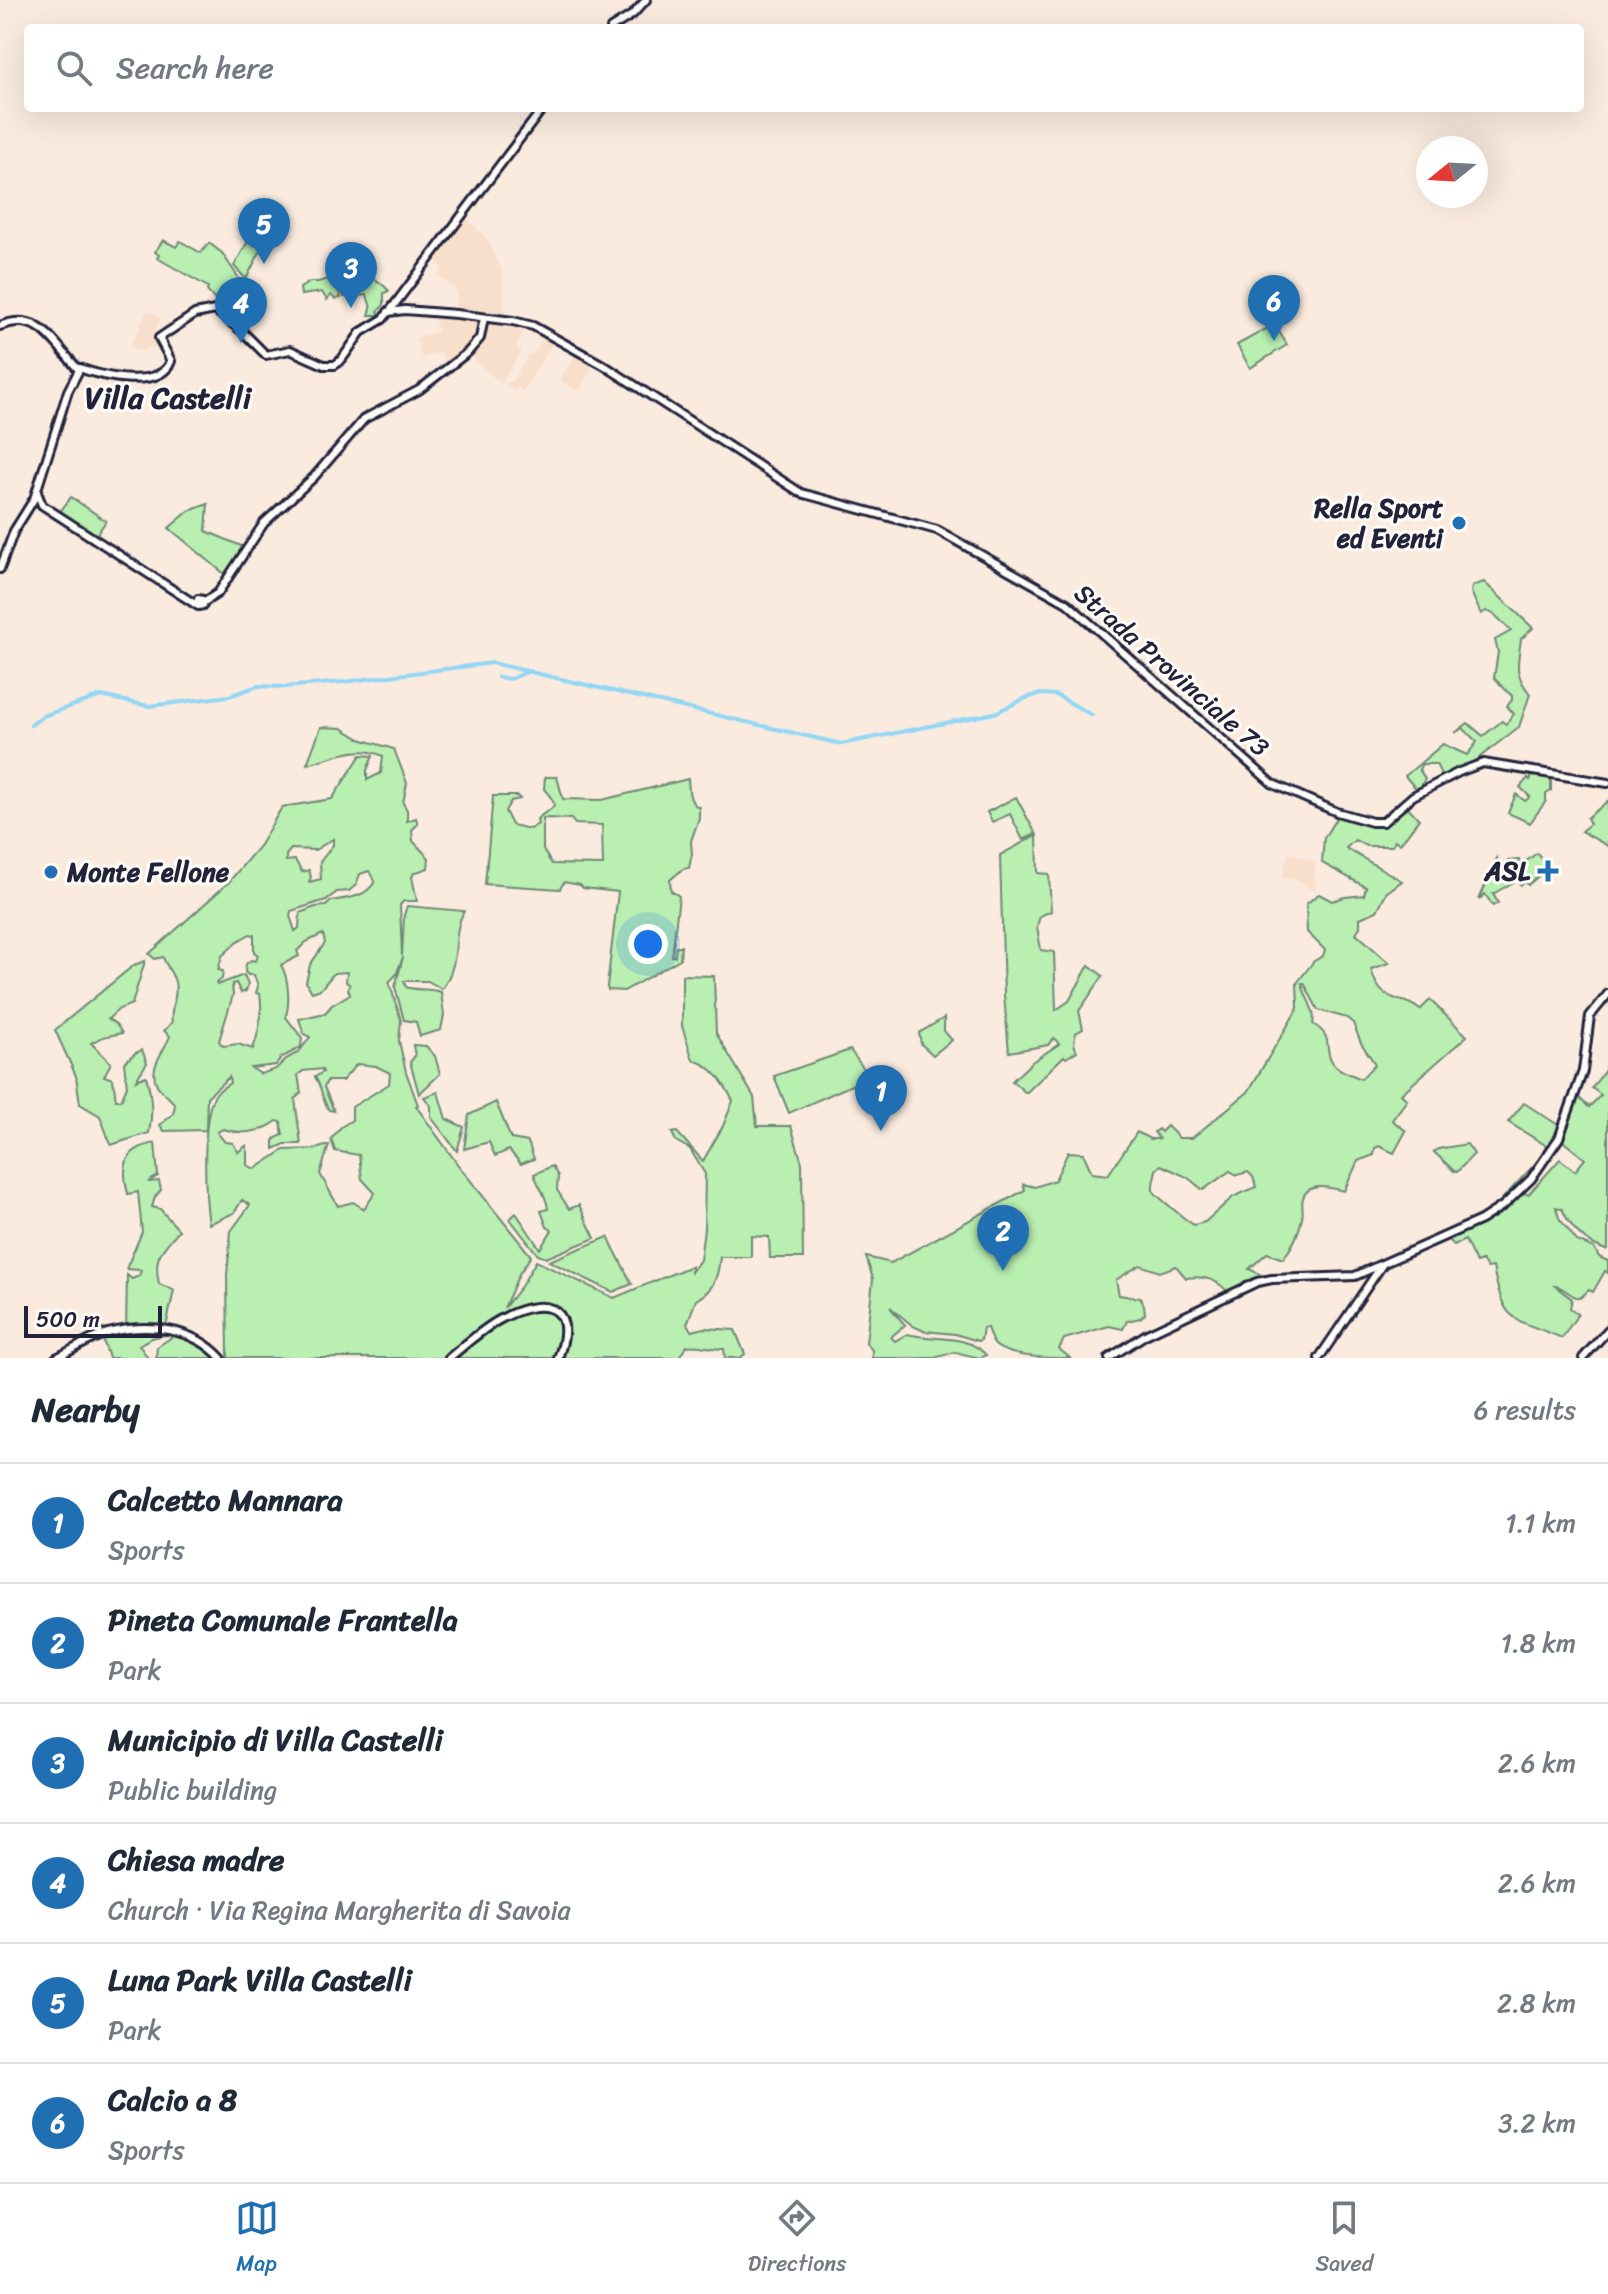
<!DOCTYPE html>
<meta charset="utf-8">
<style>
body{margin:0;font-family:Sriracha,sans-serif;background:#f2f2f3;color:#1f2937}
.compass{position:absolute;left:1416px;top:136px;width:72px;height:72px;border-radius:50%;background:#fff;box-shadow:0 8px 32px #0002;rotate:252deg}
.scale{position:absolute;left:24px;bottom:20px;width:138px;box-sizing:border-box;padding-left:8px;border:4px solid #22223b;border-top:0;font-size:22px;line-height:28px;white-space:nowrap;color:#22223b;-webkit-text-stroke:6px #fdfcf7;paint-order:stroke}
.you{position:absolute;left:648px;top:944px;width:28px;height:28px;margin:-20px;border:6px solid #fff;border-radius:50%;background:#1a73e8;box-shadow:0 0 0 12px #1a73e833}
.badge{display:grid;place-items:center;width:52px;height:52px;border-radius:50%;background:#1f6fb2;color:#fff;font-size:26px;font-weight:700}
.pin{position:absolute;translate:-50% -66px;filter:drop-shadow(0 2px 4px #0008)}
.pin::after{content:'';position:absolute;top:42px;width:28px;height:24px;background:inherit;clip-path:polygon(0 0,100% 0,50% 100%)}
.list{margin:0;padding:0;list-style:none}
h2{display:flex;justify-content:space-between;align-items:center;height:104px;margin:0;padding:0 32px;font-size:34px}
h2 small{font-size:26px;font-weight:400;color:#747a83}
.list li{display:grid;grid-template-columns:52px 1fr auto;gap:24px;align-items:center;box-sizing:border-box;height:120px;padding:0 32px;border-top:2px solid #e0e1e3}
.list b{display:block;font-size:30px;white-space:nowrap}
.list p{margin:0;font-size:26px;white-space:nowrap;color:#747a83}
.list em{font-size:26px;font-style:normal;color:#747a83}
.icon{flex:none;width:44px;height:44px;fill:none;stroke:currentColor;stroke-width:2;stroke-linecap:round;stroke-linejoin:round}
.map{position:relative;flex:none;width:1608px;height:1358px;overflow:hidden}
.search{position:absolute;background:#fff;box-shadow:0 8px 32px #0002;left:24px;right:24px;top:24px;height:88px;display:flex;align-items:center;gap:20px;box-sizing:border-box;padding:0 28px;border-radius:8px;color:#747a83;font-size:30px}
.sheet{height:824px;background:#fff}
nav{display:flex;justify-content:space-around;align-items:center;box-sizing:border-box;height:112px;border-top:2px solid #e0e1e3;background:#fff;font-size:22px;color:#747a83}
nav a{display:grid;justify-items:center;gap:4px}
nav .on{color:#1f6fb2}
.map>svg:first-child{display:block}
.built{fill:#f8dfcc}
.green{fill:#b9efb1;stroke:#6e8876;stroke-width:2;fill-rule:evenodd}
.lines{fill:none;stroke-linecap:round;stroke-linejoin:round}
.canal{stroke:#93d6f5;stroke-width:4}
.secondary-casing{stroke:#22223b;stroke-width:12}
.secondary{stroke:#fdfcf7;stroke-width:6}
.poi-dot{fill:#1f6fb2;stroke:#fdfcf7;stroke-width:3}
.labels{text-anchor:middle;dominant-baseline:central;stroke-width:6;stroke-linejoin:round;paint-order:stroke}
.poi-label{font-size:26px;font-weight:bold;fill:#22223b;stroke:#fdfcf7;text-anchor:end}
.street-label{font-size:26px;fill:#22223b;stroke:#fdfcf7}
.quarter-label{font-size:30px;font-weight:bold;fill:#22223b;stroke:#fdfcf7}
</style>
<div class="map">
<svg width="1608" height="1358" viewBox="0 0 1608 1358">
<rect width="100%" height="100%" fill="#faebde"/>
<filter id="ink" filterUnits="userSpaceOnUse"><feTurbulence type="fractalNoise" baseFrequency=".0125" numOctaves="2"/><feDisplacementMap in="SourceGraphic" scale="16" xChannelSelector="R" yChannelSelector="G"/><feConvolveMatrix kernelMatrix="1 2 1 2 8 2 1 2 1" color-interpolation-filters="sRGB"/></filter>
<g filter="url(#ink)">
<g class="built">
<path d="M465 216 487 239 502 271 505 316 526 322 517 347 522 350 501 384 469 354 447 371 441 352 422 358 416 338 438 331 433 314 453 311 456 303V290L438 275 443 268 434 257Z"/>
<path d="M148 310 161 318 154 332 160 345 141 351 130 347Z"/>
<path d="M546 334 555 340 523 391 517 388 514 392 505 384 513 380 529 354 533 355Z"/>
<path d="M577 353 595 362 579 392 559 380Z"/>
<path d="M1288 853 1315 861 1316 891 1305 886V883L1282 877Z"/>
</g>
<g class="green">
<path d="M251 236 264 244 246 279 234 266Z"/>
<path d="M163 240 176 247 180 241 201 253 209 243 222 253 240 280 214 299 207 291 208 287 157 258 159 255 155 252Z"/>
<path d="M358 267C368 276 380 280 389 291L384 293V305L378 311 380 315H369L371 308 367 295 344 297 337 276Z"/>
<path d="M334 277 341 298 335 299 331 295 327 300 322 292 301 295 300 288 310 282H318Z"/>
<path d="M1275 324 1287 345 1250 368 1237 345Z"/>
<path d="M71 497 106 521 95 537 59 513Z"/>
<path d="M208 504 206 531 246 548 227 576 169 528 189 511Z"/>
<path d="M1484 582 1533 628 1521 639C1518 664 1513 673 1530 694L1519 727 1480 757 1476 763 1443 779 1436 764H1422L1419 769 1425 779 1422 784 1426 788 1418 791 1405 776 1443 744 1467 755 1477 742 1463 728 1455 733 1468 723 1483 736 1502 721 1506 724 1514 714 1507 706 1512 700V696L1494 678 1498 652 1495 640 1511 631 1494 614 1486 611 1481 614 1471 592 1472 586Z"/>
<path d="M321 727 342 728 360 739 394 749 407 783 403 803 407 810V821L416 818 418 824 412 830 413 841 429 858 428 868 414 873 412 877 417 901H404L400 905 402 956 404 915 407 906 464 911C450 938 463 958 442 989L428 981H404L406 987C418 991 428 988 441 992L444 1015 441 1030 420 1036 416 1022 404 1020 395 987 403 957 396 975 389 982 401 1020 399 1041 406 1072 418 1105 416 1106 458 1165 531 1256 519 1274 504 1308 522 1285 536 1261 614 1298 691 1266V1272L700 1260 704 1229 705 1174 690 1149 676 1141 672 1133 677 1132 703 1161 723 1126 733 1101C724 1083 713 1065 693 1060L682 1026V975L714 976 716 1033 754 1097 757 1126H791L802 1163 803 1258H770L769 1237 751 1236V1257H720C718 1277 714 1290 696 1300L687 1324 692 1331 704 1328 735 1330 745 1354 740 1358H725L724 1349C710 1349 701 1344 687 1346L678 1358H562L568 1337 564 1317 561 1310 555 1306 542 1304 502 1316 443 1358H228L227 1275 231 1231 250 1205 242 1200 234 1213 209 1224C205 1199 201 1115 215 1095 218 1090 226 1086 230 1083L229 1077 207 1097 206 1130 164 1131 160 1125 173 1114 175 1105C170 1097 162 1093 157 1085 148 1067 164 1052 170 1036L164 1031 172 1022C169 1010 179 996 175 982 173 974 166 966 163 957L155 959 149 954 228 883 260 845 282 807 332 799 361 755 373 756 367 770V780L381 773 383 756C358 744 332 758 307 764ZM333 839V845L320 862 321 879 309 882 311 877 309 870 302 872 295 860 286 861V855L291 849 315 850ZM369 871 375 881C366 898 348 898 331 901L326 906 315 907 300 913 299 928 295 931 290 916 291 911 326 900 337 892 349 891 356 885 360 874ZM250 934 254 935V952L258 955 256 961 251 960 246 964 245 972 248 975H254L258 986 256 993 260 994C263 1012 259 1032 253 1049L238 1044 223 1046 219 1041 233 995 232 984 236 983 241 993 246 991 248 984 244 975 217 985 216 983 222 979 223 971 218 970 222 956 238 941ZM323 934 325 943 310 965 306 982 312 992 321 989 334 973 347 972 346 982 350 985 348 989 350 994 332 1005 325 1013 299 1019 304 1034 310 1037 299 1052 286 1059 276 1069 261 1074 251 1068 276 1065 281 1058 301 1047 302 1038 286 1017C290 1001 289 979 281 965L299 956 297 951 306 942ZM357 1064 376 1066 390 1073 389 1084 352 1107V1120L341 1127 331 1139 335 1151 359 1155 362 1179 375 1193 364 1209 353 1202 338 1206 320 1174 329 1145 315 1149 284 1150 255 1169 247 1165V1145L238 1152 233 1143 225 1142 217 1132 223 1129C241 1135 261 1133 277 1121L281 1122 283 1135 274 1139V1149L285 1144H301L295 1099 301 1093 298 1075 303 1071 322 1069 323 1072 315 1077C323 1089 321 1099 329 1110L334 1111 324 1087 327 1081H342Z"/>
<path d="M1534 772 1551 775V791L1546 794V801L1530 823 1508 813 1516 794 1525 801 1530 797 1520 787 1528 778 1530 780Z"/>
<path d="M545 777H557L563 799 602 800 688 779C689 789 688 803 699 807V818L691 841 692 854 689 868 683 869 670 880 671 891 679 896 672 956H675L676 946H681L680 959 624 991 608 990 607 987 618 892 583 888 580 885 564 882 560 889 485 884 493 796H517L520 799 511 801 505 811 512 825 530 829 538 824 537 819C551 806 563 810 544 789ZM543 818 571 819 575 824 602 825 603 865 552 864 543 850Z"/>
<path d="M1016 797 1036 834 1023 840 1010 814 992 822 987 812Z"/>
<path d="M1608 801V846L1581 831 1590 824 1587 818Z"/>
<path d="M1405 804 1419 819 1400 844 1395 840 1392 846H1366L1355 840 1346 848 1402 881 1386 893 1377 911 1360 918V927L1356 933 1389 963 1371 969C1381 1008 1402 993 1420 1010L1430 1000 1467 1036 1401 1094 1407 1100 1392 1120 1406 1131 1394 1153 1379 1146 1375 1148 1374 1155 1358 1161 1344 1191C1332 1188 1308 1181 1303 1198 1301 1204 1304 1212 1302 1218 1299 1234 1293 1246 1283 1259L1267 1253 1249 1269 1268 1278 1231 1296C1219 1280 1206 1275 1186 1278L1176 1266 1160 1272 1140 1265 1116 1280 1119 1295 1140 1298 1144 1305 1145 1314 1140 1318 1127 1321 1123 1329 1109 1326 1064 1339 1059 1349 1070 1358C1050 1358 1010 1358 995 1345 990 1340 990 1334 987 1328H983L981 1340 978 1341 955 1334 924 1331 913 1326 890 1307 905 1325 891 1337 895 1341 907 1334C933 1341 966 1333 986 1355L980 1358 955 1352 934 1358H872V1350L866 1343 873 1279 866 1257 891 1263 1025 1190 1023 1184 1035 1187 1055 1180 1068 1152 1083 1153 1092 1173 1108 1175 1137 1132 1150 1139H1159L1154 1132 1158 1129 1161 1132 1167 1126 1179 1138H1192L1248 1092 1298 1008 1297 983 1314 961 1323 956 1325 950 1307 932 1306 904 1319 894 1332 901 1345 897 1364 895 1366 887 1322 863 1324 838 1338 815C1373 825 1378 833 1405 804ZM1302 983H1304L1318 1010 1347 1018 1353 1023 1361 1043 1375 1064 1361 1079C1352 1074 1339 1072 1333 1063 1322 1048 1336 1038 1313 1024 1317 1010 1304 997 1302 983ZM1161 1165 1187 1177 1203 1190 1230 1171 1237 1175 1248 1172 1253 1177 1256 1187 1233 1197 1205 1222 1194 1225C1188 1222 1153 1193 1153 1190 1152 1185 1155 1175 1156 1170Z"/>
<path d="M1037 835 1038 873 1049 874 1051 911 1040 916 1037 927 1041 950 1054 952 1056 1010 1069 1001 1089 965 1103 976 1079 1011 1083 1029 1076 1033C1074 1041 1073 1045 1077 1051L1066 1058 1064 1056 1026 1093 1012 1081 1032 1062 1059 1044 1054 1038 1048 1045 1009 1052 1004 995 1000 855Z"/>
<path d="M1537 853 1549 867 1528 885 1526 882 1521 885 1517 880 1493 894 1498 903 1493 906 1485 894 1479 900 1497 858 1499 867H1507L1508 861 1519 860 1521 865Z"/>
<path d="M145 961 132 1004 119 1009 108 1019 116 1024 122 1033 103 1037 91 1043 111 1063 104 1076 113 1079 116 1100H121L127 1086 124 1063 135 1053 142 1050 147 1063 136 1080 146 1076C152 1096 153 1114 149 1133L111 1145 100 1116 80 1104 76 1076 55 1030 134 965Z"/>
<path d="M944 1018V1031L952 1040 933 1055 921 1044 919 1033Z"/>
<path d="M413 1045 426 1046 435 1056 440 1074 419 1094 410 1062 415 1056Z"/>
<path d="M850 1050 870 1077 789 1113 774 1076Z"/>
<path d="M1608 1054V1248L1606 1250C1585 1243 1571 1229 1562 1209L1556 1207 1559 1218 1577 1241 1594 1248 1599 1257 1608 1261V1273L1605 1271 1593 1292 1589 1290 1580 1298C1570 1297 1565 1287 1555 1286L1572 1299 1570 1308 1578 1314 1562 1338C1512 1317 1504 1325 1493 1267L1487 1268 1482 1261 1476 1263 1465 1240 1454 1245 1446 1237 1477 1224 1521 1190 1528 1195 1560 1159 1575 1171 1585 1159 1560 1139 1577 1096 1589 1107 1601 1095 1592 1088 1605 1070Z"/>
<path d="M438 1092 446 1119 464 1127 457 1151 431 1117V1106L424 1097Z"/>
<path d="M496 1102 511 1139 528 1142 534 1159 521 1164 509 1150 495 1156 489 1142 464 1149 469 1115Z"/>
<path d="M1524 1103 1563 1128C1543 1162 1522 1192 1488 1214L1550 1148 1508 1122Z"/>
<path d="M155 1143 158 1176 148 1182 159 1181 161 1190 155 1197 152 1207 160 1209 179 1230C161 1252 153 1255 159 1284L174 1290 166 1327 126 1330 127 1275 132 1279 139 1276 141 1270 126 1269 142 1232 138 1192 128 1194C121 1165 124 1149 155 1143Z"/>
<path d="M1467 1144 1474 1154 1457 1172 1454 1171 1434 1152 1438 1149Z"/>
<path d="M552 1166 558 1176 557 1190 569 1209 579 1205 595 1238 546 1258 538 1255 510 1219 516 1213 540 1249 552 1230 547 1227 541 1211 548 1209C547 1196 538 1186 534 1174Z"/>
<path d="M608 1237 632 1284 613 1292 549 1261Z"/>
<path d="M552 1307 565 1328 558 1358H450C483 1334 509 1309 552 1307Z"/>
<path d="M166 1330V1335L151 1338 139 1345 148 1358H109L102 1337 127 1332Z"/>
<path d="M175 1335 183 1337 187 1335 221 1358H156L157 1347Z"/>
</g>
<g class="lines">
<g class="canal">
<path d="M498 677 510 679 530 671"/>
<path d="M31 725 43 716 101 696 149 706 229 696 258 686 284 687 343 682 492 663 841 744 995 713 1026 698 1040 694 1056 695 1092 715"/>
</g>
<g class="secondary-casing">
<g id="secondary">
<path d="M611 28 632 15 646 0"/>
<path d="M388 312 405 310 456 314 513 321 533 326 605 366 801 493 937 530 1067 603 1273 784 1337 812 1372 822H1383L1413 796 1459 772 1483 763 1608 783"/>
<path d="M0 326C39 310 54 343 77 368"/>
<path d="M80 368C102 377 161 390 171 361L159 338 195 314 215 310 242 331 266 355 290 350 324 365H335L342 359 361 332 383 319 395 304 543 108"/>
<path d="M37 492 42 505 198 606 203 605V600L198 599 197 604"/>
<path d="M0 569 14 531 34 499 68 391 79 370"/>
<path d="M203 603 218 593 264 523 314 477 364 419 419 390 468 352 480 338 484 318"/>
<path d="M56 1358C73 1350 90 1338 108 1333 147 1323 193 1327 221 1358"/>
<path d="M449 1358C465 1345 481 1330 499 1320 540 1297 580 1301 558 1358"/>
<path d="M1109 1358 1145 1335 1257 1282 1272 1279 1355 1276 1481 1220 1504 1205 1531 1179 1559 1138 1583 1071 1590 1016 1608 994"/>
<path d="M1319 1358 1382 1265"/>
<path d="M1583 1358 1608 1330"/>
</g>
</g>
<use href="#secondary" class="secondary"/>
</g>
</g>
<g class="poi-dot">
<circle cx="1459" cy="523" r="8"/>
<path d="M1544 859h8v8h8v8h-8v8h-8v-8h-8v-8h8z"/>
<circle cx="51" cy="872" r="8"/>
</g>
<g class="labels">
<g class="poi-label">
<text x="1443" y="508">Rella Sport<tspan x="1443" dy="30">ed Eventi</tspan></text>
<text x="1530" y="871">ASL</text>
<text x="67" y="872" text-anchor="start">Monte Fellone</text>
</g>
<g class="street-label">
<text transform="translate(1172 670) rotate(41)">Strada Provinciale 73</text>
</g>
<g class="quarter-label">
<text x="168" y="398">Villa Castelli</text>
</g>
</g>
</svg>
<svg class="compass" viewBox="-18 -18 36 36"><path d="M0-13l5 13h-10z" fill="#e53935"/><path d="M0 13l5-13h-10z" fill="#747a83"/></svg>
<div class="scale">500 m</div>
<div class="you"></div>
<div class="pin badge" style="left:881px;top:1131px">1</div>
<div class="pin badge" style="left:1003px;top:1271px">2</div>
<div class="pin badge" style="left:351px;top:308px">3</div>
<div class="pin badge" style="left:241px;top:343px">4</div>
<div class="pin badge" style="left:264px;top:264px">5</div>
<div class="pin badge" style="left:1274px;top:341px">6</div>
<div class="search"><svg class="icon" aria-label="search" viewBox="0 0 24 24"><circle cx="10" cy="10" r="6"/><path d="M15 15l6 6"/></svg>Search here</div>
</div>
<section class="sheet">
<h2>Nearby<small>6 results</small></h2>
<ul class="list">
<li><span class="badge">1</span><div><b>Calcetto Mannara</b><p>Sports</p></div><em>1.1 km</em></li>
<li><span class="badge">2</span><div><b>Pineta Comunale Frantella</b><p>Park</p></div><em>1.8 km</em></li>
<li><span class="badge">3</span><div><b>Municipio di Villa Castelli</b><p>Public building</p></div><em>2.6 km</em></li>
<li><span class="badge">4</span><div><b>Chiesa madre</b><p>Church · Via Regina Margherita di Savoia</p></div><em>2.6 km</em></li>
<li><span class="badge">5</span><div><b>Luna Park Villa Castelli</b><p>Park</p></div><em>2.8 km</em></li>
<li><span class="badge">6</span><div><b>Calcio a 8</b><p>Sports</p></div><em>3.2 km</em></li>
</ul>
</section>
<nav>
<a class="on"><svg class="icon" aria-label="map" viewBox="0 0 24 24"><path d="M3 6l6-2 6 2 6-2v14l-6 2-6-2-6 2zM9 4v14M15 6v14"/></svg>Map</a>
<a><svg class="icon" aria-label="directions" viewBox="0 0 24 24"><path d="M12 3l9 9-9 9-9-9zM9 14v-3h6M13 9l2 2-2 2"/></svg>Directions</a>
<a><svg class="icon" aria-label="saved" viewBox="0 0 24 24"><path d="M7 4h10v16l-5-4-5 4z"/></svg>Saved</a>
</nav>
